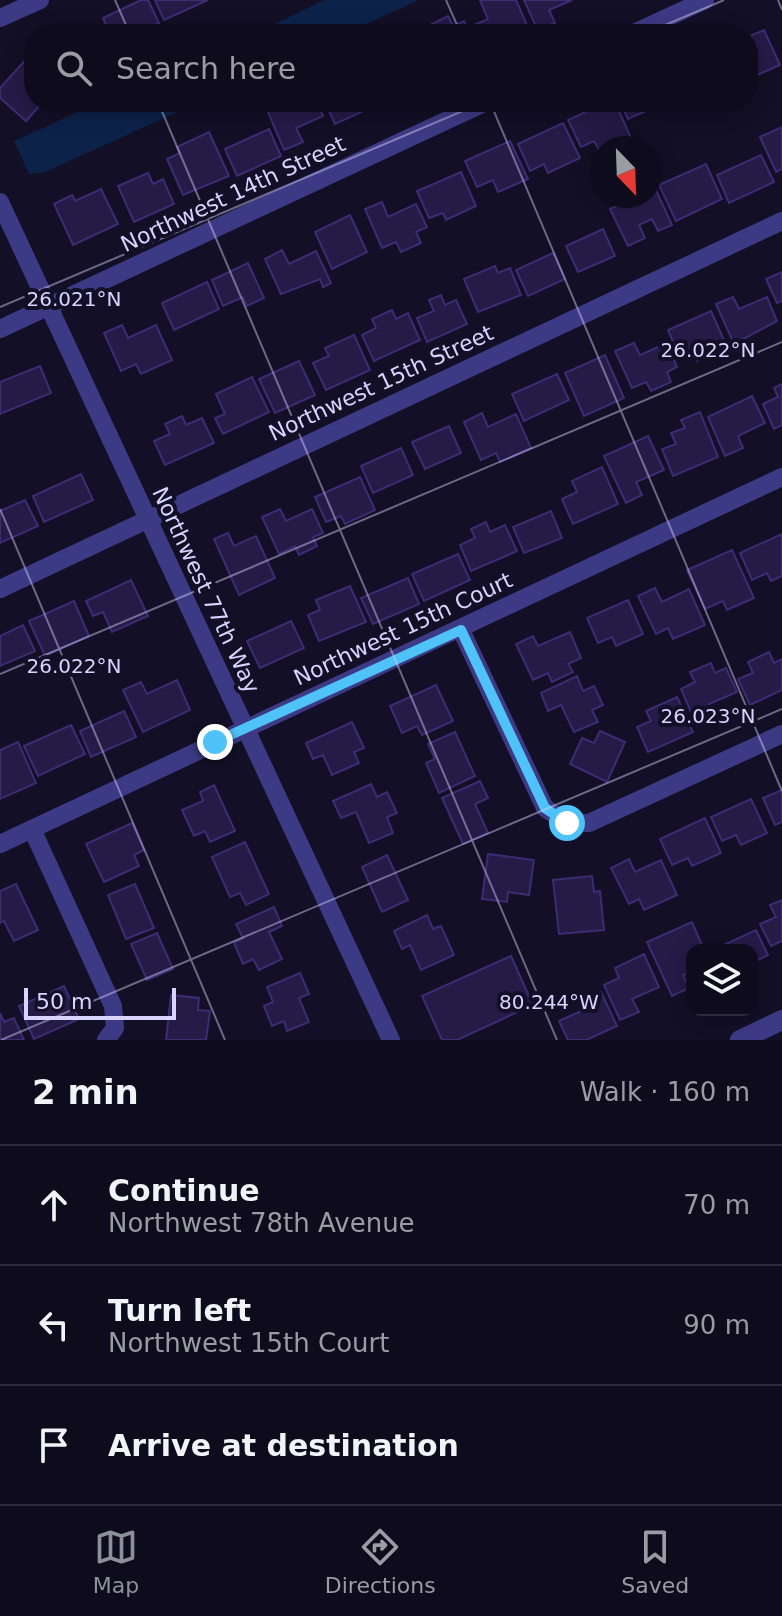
<!DOCTYPE html>
<meta charset="utf-8">
<style>
body{margin:0;font-family:"DejaVu Sans",sans-serif;background:#171425;color:#f1f3f6}
.controls{position:absolute;right:24px;bottom:24px;display:grid;overflow:hidden;border-radius:16px;box-shadow:0 4px 20px #0003}
.controls button{width:72px;height:72px;display:grid;place-items:center;padding:0;border:0;border-bottom:2px solid #2e2b3b;background:#0e0b1c;color:#f1f3f6;font:40px sans-serif}
.compass{position:absolute;left:590px;top:136px;width:72px;height:72px;border-radius:50%;background:#0e0b1c;box-shadow:0 4px 20px #0003;rotate:157deg}
.scale{position:absolute;left:24px;bottom:20px;width:152px;box-sizing:border-box;padding-left:8px;border:4px solid #d9d4ff;border-top:0;font-size:22px;line-height:28px;white-space:nowrap;color:#d9d4ff;-webkit-text-stroke:6px #130f26;paint-order:stroke}
.stop{position:absolute;width:24px;height:24px;margin:-18px;border:6px solid #4fc3f7;border-radius:50%;background:#fff}
.stop.end{background:#4fc3f7;border-color:#fff;box-shadow:0 2px 8px #0008}
.list{margin:0;padding:0;list-style:none}
h2{display:flex;justify-content:space-between;align-items:center;height:104px;margin:0;padding:0 32px;font-size:34px}
h2 small{font-size:26px;font-weight:400;color:#9b9ba3}
.list li{display:grid;grid-template-columns:52px 1fr auto;gap:24px;align-items:center;box-sizing:border-box;height:120px;padding:0 32px;border-top:2px solid #2e2b3b}
.list b{display:block;font-size:30px;white-space:nowrap}
.list p{margin:0;font-size:26px;white-space:nowrap;color:#9b9ba3}
.list em{font-size:26px;font-style:normal;color:#9b9ba3}
.icon{flex:none;width:44px;height:44px;fill:none;stroke:currentColor;stroke-width:2;stroke-linecap:round;stroke-linejoin:round}
.map{position:relative;flex:none;width:782px;height:1040px;overflow:hidden}
.search{position:absolute;background:#0e0b1c;box-shadow:0 4px 20px #0003;left:24px;right:24px;top:24px;height:88px;display:flex;align-items:center;gap:20px;box-sizing:border-box;padding:0 28px;border-radius:32px;color:#9b9ba3;font-size:30px}
.sheet{height:464px;background:#0e0b1c}
nav{display:flex;justify-content:space-around;align-items:center;box-sizing:border-box;height:112px;border-top:2px solid #2e2b3b;background:#0e0b1c;font-size:22px;color:#9b9ba3}
nav a{display:grid;justify-items:center;gap:4px}
nav .on{color:#8c9099}
.map>svg:first-child{display:block}
.water{fill:#0c2248}
.building{fill:#241b47;stroke:#3b2d73;stroke-width:2}
.lines{fill:none;stroke-linecap:round;stroke-linejoin:round}
.minor{stroke:#3d3a85;stroke-width:18}
.tertiary{stroke:#3d3a85;stroke-width:20}
.route{stroke:#4fc3f7;stroke-width:10}
.ticks{fill:none;stroke:#d9d4ff;stroke-width:2;stroke-opacity:0.45}
.labels{text-anchor:middle;dominant-baseline:central;stroke-width:8;stroke-linejoin:round;paint-order:stroke}
.street-label{font-size:22px;fill:#d9d4ff;stroke:#130f26}
.ticks-label{font-size:20px;text-anchor:middle;fill:#d9d4ff;stroke:#130f26;stroke-width:8;stroke-linejoin:round;paint-order:stroke}
</style>
<div class="map">
<svg width="782" height="1040" viewBox="0 0 782 1040">
<rect width="100%" height="100%" fill="#130f26"/>
<g class="water">
<path d="M325 0H419L344 34H253Z"/>
<path d="M100 102H200L45 172 29 174 14 141Z"/>
</g>
<g class="building">
<path d="M141 0H148L159 23 146 29 148 34H110L103 18Z"/>
<path d="M155 0H208L164 20Z"/>
<path d="M480 0H516L530 32 478 34 474 25 488 19Z"/>
<path d="M524 0H572L549 10 555 23 538 31Z"/>
<path d="M448 16 453 26 464 21 470 34H431L428 26Z"/>
<path d="M764 30 780 65 750 78 748 37Z"/>
<path d="M29 56 34 61V102H43L26 121 0 98V88Z"/>
<path d="M290 102H317L323 116 296 128 303 142 284 150 268 112Z"/>
<path d="M334 102H380L381 103 335 124 328 109 336 106Z"/>
<path d="M607 102H615L632 140 599 150 594 141 581 147 568 120Z"/>
<path d="M620 102H663L664 103 628 119Z"/>
<path d="M563 123 580 158 548 173 544 164 530 171 518 144Z"/>
<path d="M782 127V169L776 172 760 137Z"/>
<path d="M269 129 281 156 237 176 225 149Z"/>
<path d="M209 132 229 176 183 195 167 159 180 153 177 147Z"/>
<path d="M510 141 528 179 498 192 493 180 477 187 465 161Z"/>
<path d="M761 155 774 182 729 203 717 175Z"/>
<path d="M706 164 722 199 676 221 659 185Z"/>
<path d="M461 172 476 206 446 220 443 213 429 218 417 191Z"/>
<path d="M148 173 153 184 163 179 174 204 134 222 118 186Z"/>
<path d="M655 188 672 225 658 231 652 219 639 225 645 238 628 246 610 209 639 196H650V191Z"/>
<path d="M101 189 118 224 73 245 54 204 72 195 75 201Z"/>
<path d="M382 202 388 217 416 204 427 227 416 232 421 243 401 252 396 242 382 248 365 209Z"/>
<path d="M350 215 367 252 332 269 315 232Z"/>
<path d="M603 229 615 256 578 272 566 246Z"/>
<path d="M282 250 289 264 316 251 331 283 323 287 320 279 281 294 265 259Z"/>
<path d="M553 253 565 279 528 296 516 270Z"/>
<path d="M248 263 264 298 247 306 243 297 223 306 212 280Z"/>
<path d="M495 266 498 273 510 268 521 295 478 312 464 279Z"/>
<path d="M782 272V301L777 303 766 279Z"/>
<path d="M207 282 219 309 174 330 162 303Z"/>
<path d="M441 295 445 305 456 300 467 324 427 342 417 318 434 311 429 300Z"/>
<path d="M733 297 739 309 767 297 777 321 734 344 716 304Z"/>
<path d="M392 310 396 319 408 313 420 340 374 361 362 335 376 328 372 319Z"/>
<path d="M711 311 727 347 697 361 692 351 679 356 668 330Z"/>
<path d="M122 325 128 338 156 325 172 360 141 374 136 364 121 371 104 333Z"/>
<path d="M354 335 370 370 326 390 313 363 329 356 325 348Z"/>
<path d="M634 343 640 355 667 343 677 367 667 372 671 382 651 391 646 382 632 388 615 351Z"/>
<path d="M605 355 624 398 584 416 565 373Z"/>
<path d="M299 361 315 395 275 413 259 379Z"/>
<path d="M40 366 51 393 0 414V382Z"/>
<path d="M557 374 569 400 524 421 512 394Z"/>
<path d="M252 377 269 412 223 434 215 418 225 414 216 394Z"/>
<path d="M782 384V425L774 429 763 404 778 397 774 388Z"/>
<path d="M752 396 765 423 738 436 743 448 725 456 708 417Z"/>
<path d="M700 412 718 457 673 476 662 449 676 444 671 433 685 428 681 420Z"/>
<path d="M482 413 488 427 516 414 531 448 500 462 496 453 481 460 464 422Z"/>
<path d="M182 416 186 425 202 418 214 443 165 465 154 441 170 434 165 424Z"/>
<path d="M449 426 461 453 425 469 412 442Z"/>
<path d="M648 436 664 470 636 482 642 495 626 503 604 456Z"/>
<path d="M401 448 413 475 373 493 361 466Z"/>
<path d="M602 467 618 504 573 524 562 499 577 492 572 481Z"/>
<path d="M81 474 93 500 44 522 33 496Z"/>
<path d="M360 477 375 510 345 524 341 516 326 522 315 497Z"/>
<path d="M25 500 38 526 0 543V511Z"/>
<path d="M280 509 286 521 312 509 323 533 313 537 317 546 299 555 295 546 279 554 262 517Z"/>
<path d="M551 511 562 538 524 553 513 527Z"/>
<path d="M486 522 490 532 505 525 517 551 471 571 460 545 475 538 471 529Z"/>
<path d="M228 533 234 546 256 536 275 578 239 595 214 539Z"/>
<path d="M782 534V576L771 581 767 573 752 580 740 553Z"/>
<path d="M732 550 754 598 727 610 723 601 705 609 687 570Z"/>
<path d="M458 554 470 580 424 601 412 574Z"/>
<path d="M408 578 419 604 373 624 361 598Z"/>
<path d="M131 580 148 616 112 632 103 612 93 616 86 601Z"/>
<path d="M350 586 366 622 319 641 308 615 320 610 316 600Z"/>
<path d="M655 588 662 602 689 589 705 625 673 639 668 628 656 634 638 596Z"/>
<path d="M628 600 643 634 616 646 612 637 598 643 587 618Z"/>
<path d="M74 601 89 636 45 656 29 621Z"/>
<path d="M291 621 304 648 260 668 247 641Z"/>
<path d="M23 625 35 651 0 666V636Z"/>
<path d="M570 632 581 658 568 664 573 672 552 682 548 673 533 680 516 644 533 636 538 646Z"/>
<path d="M769 652 774 663 782 659V690L750 705 738 679 753 673 748 662Z"/>
<path d="M711 663 715 673 726 668 737 692 709 704 716 718 697 726 681 689 695 682 690 672Z"/>
<path d="M577 676 583 691 594 686 603 705 592 710 598 722 574 732 561 705 548 711 541 693Z"/>
<path d="M177 680 190 710 143 732 123 690 141 682 147 694Z"/>
<path d="M436 685 453 721 422 735 417 726 402 733 390 706Z"/>
<path d="M677 697 693 732 648 752 637 727 651 721 646 711Z"/>
<path d="M124 711 136 737 91 757 80 731Z"/>
<path d="M352 722 364 748 354 752 359 763 332 775 323 755 313 759 306 743Z"/>
<path d="M71 725 85 754 38 776 24 746Z"/>
<path d="M600 731 625 742 607 782 570 764 582 738 594 743Z"/>
<path d="M455 732 475 776 439 793 426 763 435 759 428 744Z"/>
<path d="M18 742 36 783 0 799V750Z"/>
<path d="M480 781 488 798 475 804 488 833 463 844 442 798Z"/>
<path d="M371 784 377 797 387 792 397 813 387 817 393 833 369 843 356 812 341 818 333 801Z"/>
<path d="M214 785 235 831 210 842 205 831 194 836 182 810 203 801 200 792Z"/>
<path d="M782 790V822L775 825 763 798Z"/>
<path d="M751 799 767 833 741 845 736 835 722 841 711 817Z"/>
<path d="M705 818 721 853 692 866 688 858 672 865 660 839Z"/>
<path d="M132 823 144 850 134 855 139 866 104 882 86 844Z"/>
<path d="M245 842 269 894 246 905 240 893 230 897 212 857Z"/>
<path d="M488 854 534 860 529 895 508 892 507 902 482 899Z"/>
<path d="M387 855 408 900 382 912 362 867Z"/>
<path d="M629 859 635 872 661 860 677 895 644 910 639 899 629 904 611 868Z"/>
<path d="M592 876 594 892 600 891 604 930 559 934 553 880Z"/>
<path d="M16 884 38 930 14 941 4 921 0 923V891Z"/>
<path d="M135 884 154 928 126 939 108 895Z"/>
<path d="M782 900V941L771 946 760 924 776 917 770 905Z"/>
<path d="M274 907 282 926 269 932 282 959 259 970 253 959 243 964 234 943 243 938 236 924Z"/>
<path d="M427 915 433 929 441 926 454 955 421 970 410 945 402 949 394 931Z"/>
<path d="M692 922 704 950H692V971L683 975 689 988 672 996 647 942Z"/>
<path d="M756 930 768 955 752 963V950H713Z"/>
<path d="M157 933 173 969 147 980 131 944Z"/>
<path d="M644 954 659 987 632 999 639 1012 620 1020 604 985 619 978 615 968Z"/>
<path d="M511 956 533 1005 457 1040H442L422 996Z"/>
<path d="M300 973 309 994 299 998 309 1022 287 1031 284 1021 272 1026 264 1006 273 1002 267 987Z"/>
<path d="M64 986 79 1019 34 1039 19 1006Z"/>
<path d="M601 992 617 1026 586 1040H568L559 1021 590 1007 586 998Z"/>
<path d="M171 995 199 998 198 1010 210 1011 206 1040H166Z"/>
<path d="M0 1013 4 1022 14 1018 24 1040H0Z"/>
</g>
<g class="lines">
<g class="minor">
<path d="M0 18 40 0"/>
<path d="M632 34 705 0"/>
<path d="M0 202 391 1040"/>
<path d="M0 329 486 102"/>
<path d="M0 589 782 221"/>
<path d="M461 630 545 808 567 823H589L782 734"/>
<path d="M32 829 113 1006 115 1028 106 1040"/>
<path d="M0 844 782 477"/>
</g>
<path class="tertiary" d="M740 1040 782 1020"/>
</g>
<g class="lines">
<path class="route" d="M215 742 461 630 545 808 567 823"/>
</g>
<path class="ticks" d="M115 0 130 34M446 0 461 34M778 0 782 10M644 34 724 0M158 102 557 1040M490 102 782 791M0 307 484 102M0 509 225 1040M0 674 782 342M1 1040 782 709"/>
<g class="labels">
<g class="street-label">
<text transform="translate(233 194) rotate(-25)">Northwest 14th Street</text>
<text transform="translate(381 383) rotate(-25)">Northwest 15th Street</text>
<text transform="translate(206 590) rotate(65)">Northwest 77th Way</text>
<text transform="translate(403 629) rotate(-25)">Northwest 15th Court</text>
</g>
</g>
<g class="ticks-label">
<text x="74" y="306">26.021°N</text>
<text x="708" y="357">26.022°N</text>
<text x="74" y="673">26.022°N</text>
<text x="708" y="723">26.023°N</text>
<text x="549" y="1009">80.244°W</text>
</g>
</svg>
<div class="controls">
<button><svg class="icon" aria-label="layers" viewBox="0 0 24 24"><path d="M12 4l9 5-9 5-9-5zM3 14l9 5 9-5"/></svg></button>
</div>
<svg class="compass" viewBox="-18 -18 36 36"><path d="M0-13l5 13h-10z" fill="#e53935"/><path d="M0 13l5-13h-10z" fill="#9b9ba3"/></svg>
<div class="scale">50 m</div>
<div class="stop" style="left:567px;top:823px"></div>
<div class="stop end" style="left:215px;top:742px"></div>
<div class="search"><svg class="icon" aria-label="search" viewBox="0 0 24 24"><circle cx="10" cy="10" r="6"/><path d="M15 15l6 6"/></svg>Search here</div>
</div>
<section class="sheet">
<h2>2 min<small>Walk · 160 m</small></h2>
<ul class="list">
<li><svg class="icon" aria-label="ahead" viewBox="0 0 24 24"><path d="M12 20V5M6 11l6-6 6 6"/></svg><div><b>Continue</b><p>Northwest 78th Avenue</p></div><em>70 m</em></li>
<li><svg class="icon" aria-label="left" viewBox="0 0 24 24"><path d="M17 20v-9H6M10 6l-5 5 5 5"/></svg><div><b>Turn left</b><p>Northwest 15th Court</p></div><em>90 m</em></li>
<li><svg class="icon" aria-label="arrive" viewBox="0 0 24 24"><path d="M6 21V4h12l-3 4 3 4H6"/></svg><div><b>Arrive at destination</b></div></li>
</ul>
</section>
<nav>
<a class="on"><svg class="icon" aria-label="map" viewBox="0 0 24 24"><path d="M3 6l6-2 6 2 6-2v14l-6 2-6-2-6 2zM9 4v14M15 6v14"/></svg>Map</a>
<a><svg class="icon" aria-label="directions" viewBox="0 0 24 24"><path d="M12 3l9 9-9 9-9-9zM9 14v-3h6M13 9l2 2-2 2"/></svg>Directions</a>
<a><svg class="icon" aria-label="saved" viewBox="0 0 24 24"><path d="M7 4h10v16l-5-4-5 4z"/></svg>Saved</a>
</nav>
